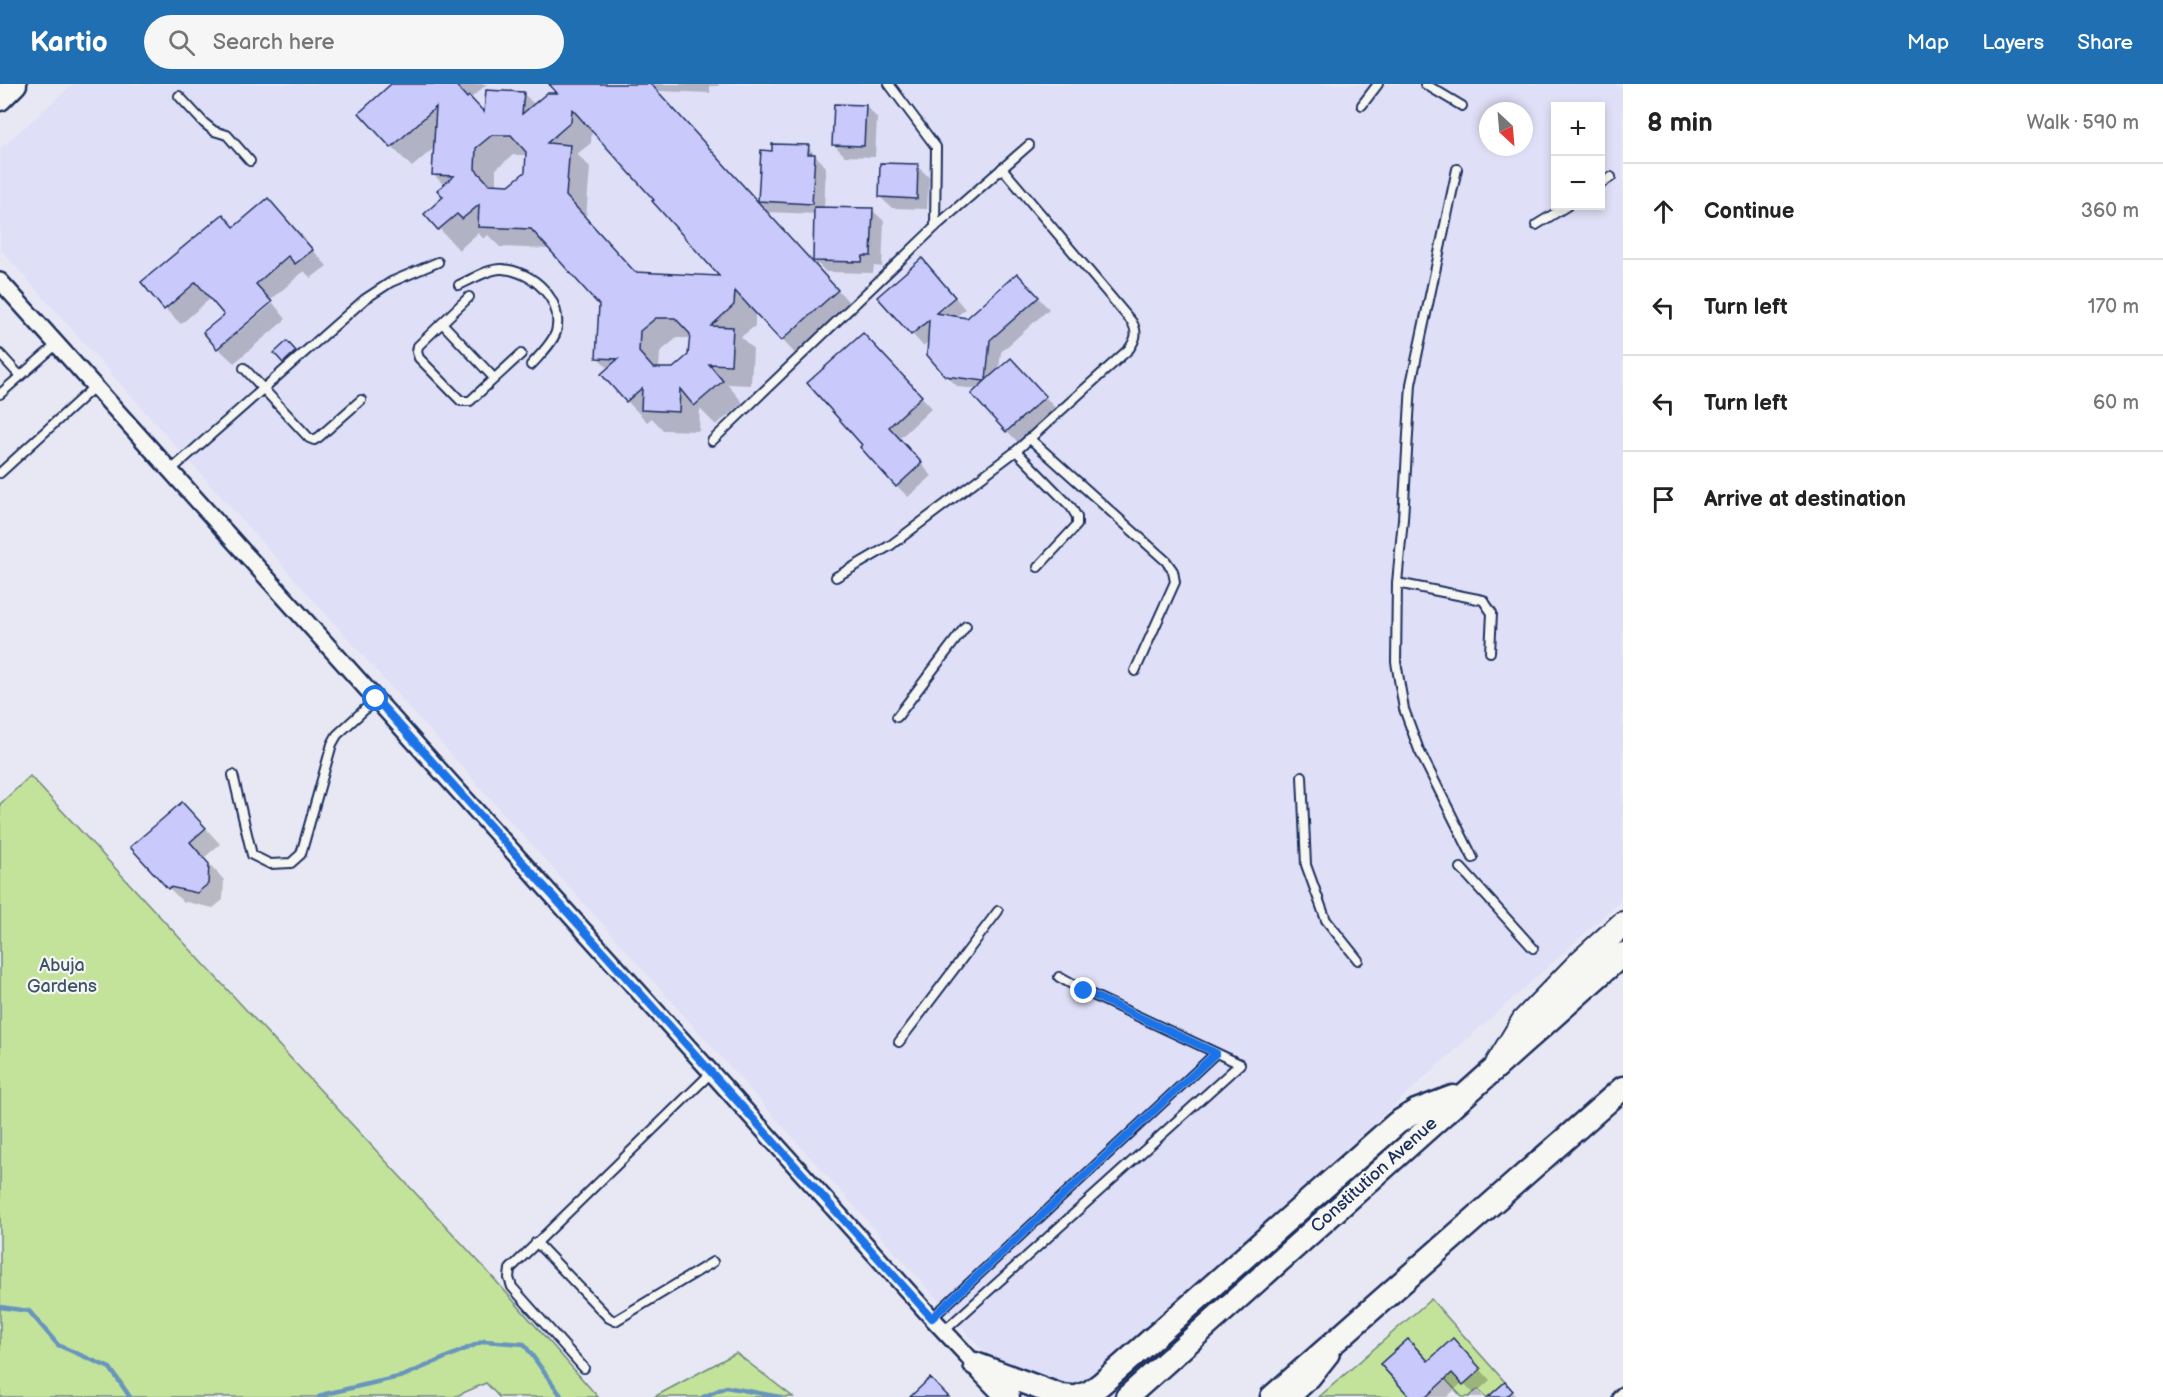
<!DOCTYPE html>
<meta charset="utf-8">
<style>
body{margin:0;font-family:"Balsamiq Sans",sans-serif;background:#f6f6f6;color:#222}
.controls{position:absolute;right:18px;top:18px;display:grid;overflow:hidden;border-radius:0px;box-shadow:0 3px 9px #0003}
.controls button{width:54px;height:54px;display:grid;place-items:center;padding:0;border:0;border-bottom:2px solid #e0e0e0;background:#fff;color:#222;font:30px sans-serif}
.compass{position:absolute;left:1479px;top:18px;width:54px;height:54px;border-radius:50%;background:#fff;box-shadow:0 3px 9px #0003;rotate:154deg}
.stop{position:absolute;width:18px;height:18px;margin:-14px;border:4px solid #1a73e8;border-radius:50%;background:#fff}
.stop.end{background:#1a73e8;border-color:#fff;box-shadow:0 2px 6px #0008}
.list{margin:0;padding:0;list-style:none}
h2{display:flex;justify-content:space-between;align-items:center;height:78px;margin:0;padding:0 24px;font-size:26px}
h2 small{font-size:20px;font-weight:400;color:#767676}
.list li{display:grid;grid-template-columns:39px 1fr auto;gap:18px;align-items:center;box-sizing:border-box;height:96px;padding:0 24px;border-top:2px solid #e0e0e0}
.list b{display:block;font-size:22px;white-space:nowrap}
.list em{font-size:20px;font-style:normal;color:#767676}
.icon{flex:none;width:33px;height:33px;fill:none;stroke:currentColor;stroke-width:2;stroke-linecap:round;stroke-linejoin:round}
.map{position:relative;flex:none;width:1623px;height:1313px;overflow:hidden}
header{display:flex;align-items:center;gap:36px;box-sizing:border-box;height:84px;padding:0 30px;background:#1f6fb2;color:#fff}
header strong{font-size:28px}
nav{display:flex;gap:33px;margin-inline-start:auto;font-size:21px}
.search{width:420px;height:54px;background:#f6f6f6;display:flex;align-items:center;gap:15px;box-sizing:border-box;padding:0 21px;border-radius:33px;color:#767676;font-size:22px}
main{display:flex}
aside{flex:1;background:#fff}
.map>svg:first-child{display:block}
.built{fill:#dfdff7;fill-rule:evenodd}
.green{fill:#c3e29a;stroke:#6f887c;stroke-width:1.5}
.shadow{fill:#0003;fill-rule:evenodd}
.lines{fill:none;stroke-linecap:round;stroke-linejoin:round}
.stream{stroke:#6895bd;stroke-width:4.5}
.building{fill:#c9c9fc;stroke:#1b2f5e;stroke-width:1.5;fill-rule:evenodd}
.service-casing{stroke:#1b2f5e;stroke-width:12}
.minor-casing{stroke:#1b2f5e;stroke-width:20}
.primary-casing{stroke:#1b2f5e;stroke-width:27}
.trunk-casing{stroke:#1b2f5e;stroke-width:28}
.service{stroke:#f6f6f2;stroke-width:8}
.minor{stroke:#f6f6f2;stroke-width:15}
.primary{stroke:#f6f6f2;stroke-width:22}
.trunk{stroke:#f6f6f2;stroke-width:24}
.route{stroke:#1a73e8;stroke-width:8}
.labels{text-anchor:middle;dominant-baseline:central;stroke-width:4.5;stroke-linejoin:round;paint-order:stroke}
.park-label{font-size:18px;fill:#3d536a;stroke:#f6f6f2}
.street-label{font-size:18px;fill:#1b2f5e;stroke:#f6f6f2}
</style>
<header>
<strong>Kartio</strong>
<div class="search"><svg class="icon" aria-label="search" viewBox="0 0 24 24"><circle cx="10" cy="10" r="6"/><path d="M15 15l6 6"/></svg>Search here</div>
<nav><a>Map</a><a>Layers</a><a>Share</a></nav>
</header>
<main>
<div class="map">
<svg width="1623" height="1313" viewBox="0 0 1623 1313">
<rect width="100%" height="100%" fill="#e8e8f5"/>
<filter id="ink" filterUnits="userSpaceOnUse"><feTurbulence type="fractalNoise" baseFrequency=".0167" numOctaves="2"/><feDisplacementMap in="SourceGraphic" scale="12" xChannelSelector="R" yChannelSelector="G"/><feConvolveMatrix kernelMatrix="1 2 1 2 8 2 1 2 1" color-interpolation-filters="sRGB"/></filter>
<g filter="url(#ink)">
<path class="built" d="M73 0H1614L1623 5V815L1077 1307 984 1268 0 165V65ZM1556 22H1600V122H1556ZM1488 27H1524V63H1488Z"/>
<g class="green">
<path d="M30 692 481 1180 598 1313H499L486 1299 454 1313H0V720Z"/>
<path d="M1431 1215 1505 1298 1488 1313H1486L1478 1305 1469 1313H1462L1408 1255 1380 1280 1410 1313H1319Z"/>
<path d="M736 1269 793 1313H654Z"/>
</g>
<g class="shadow">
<path d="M394 0H487L470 15 486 30 523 9 535 21 560 11 551 0H719L718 2H710V9L658 7 759 119 762 68H773L808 63 826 83 824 124 872 126 884 137 882 183 874 182 873 189 826 188 818 180 816 182 857 227 802 277 755 227V242L741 253 753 265 751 301 727 300 743 319 716 341 700 325 699 347 663 346 652 334 647 338 627 317 609 285 597 273 600 220 551 165 500 163 488 151 484 155 478 149 459 166 426 130 445 113V102L433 90 435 63 412 83 392 63ZM592 45 722 194 636 190 586 134 590 83 577 70 591 59ZM513 71H528L526 89 510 103 496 102V85ZM767 128 816 130 814 180ZM677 254H691L690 272 674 285H659L660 268Z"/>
<path d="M866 22 877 34 875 73 845 72 833 60Z"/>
<path d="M917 82 929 93 927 125 892 124 880 113Z"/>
<path d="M268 116 327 182 311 194 304 187 238 245V249L273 219 286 235 234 279 218 264 226 231 211 214 181 240 165 225 223 132 235 144Z"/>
<path d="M933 187 965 225 955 234 968 236 1028 203 1049 225 1001 268 999 286 1022 287 1056 325 1018 358 1007 347 978 305 958 303 946 291 930 256 923 262 879 213Z"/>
<path d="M874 262 932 324 899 355 932 392 908 413 897 402Z"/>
<path d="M294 266 303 276 291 286 276 269Z"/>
<path d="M197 735 220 760 204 774 224 796 223 816 213 824 186 818 184 819 169 804Z"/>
<path d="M1463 1266 1490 1296 1478 1307 1484 1313H1471L1474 1310 1463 1298 1447 1313H1412L1428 1279Z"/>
<path d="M1505 1300 1515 1311 1513 1313H1501Z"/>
</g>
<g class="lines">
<g class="stream">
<path d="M0 1223 29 1227 58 1261 110 1284 130 1313"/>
<path d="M319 1313 325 1310 403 1292 484 1257 524 1260 562 1313"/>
<path d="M703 1313 726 1303 780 1313"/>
</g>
</g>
<g class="building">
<path d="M391 0H455L467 14 469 12 484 28 486 6 524 8 522 30 547 9H557L549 0H651L838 206 781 257 735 207 734 221 711 242 733 243 731 281 709 280 723 297 694 322 680 305 679 328 641 326 642 304 626 318 601 290 618 275 596 274 599 221 531 145 478 143 479 121 462 135 457 130 438 146 424 130 443 113 437 106 454 92 432 91 436 23 391 64 359 29ZM572 25 654 116 652 117 719 192 635 188 566 112 570 61 547 59 571 38ZM492 51H511L526 68 525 88 509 101 489 100 475 85 476 64ZM656 234H675L690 250 688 271 673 284H653L639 268 640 247Z"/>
<path d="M834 20 866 21 864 62 832 61Z"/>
<path d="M772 60 809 61 808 70H815L812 120 758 117 761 66 772 67Z"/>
<path d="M880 79 918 80 917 115 879 113Z"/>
<path d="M268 114 313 166 295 180 288 172 256 200 272 218 217 265 203 248 224 231 196 198 164 226 141 198 223 130 234 143Z"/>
<path d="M814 123 873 124 871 172H863L862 178 813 177Z"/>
<path d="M922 174 955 213 936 229 967 234 1017 189 1039 213 990 256 986 296 1011 274 1046 312 1006 348 971 310 985 297 945 292 927 271 929 236 911 251 877 213Z"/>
<path d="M863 249 922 312 889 343 922 379 896 403 860 363 862 361 807 299Z"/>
<path d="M287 257 296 267 283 279 274 269Z"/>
<path d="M182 718 206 744 190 758 209 780 208 800 197 809 170 803 168 805 130 763Z"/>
<path d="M1453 1254 1481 1285 1463 1301 1452 1289 1426 1313H1410L1380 1280 1408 1255 1428 1277Z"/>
<path d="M930 1294 949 1313H910Z"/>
<path d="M1505 1298 1513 1307 1506 1313H1488Z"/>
</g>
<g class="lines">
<g class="service-casing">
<g id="service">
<path d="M889 0 936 63 935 143"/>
<path d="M1425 0 1462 22"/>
<path d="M179 12 204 39 214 47 227 51 250 77"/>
<path d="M1362 21 1378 0"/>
<path d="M1457 85 1411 300 1403 435 1397 499 1396 578 1404 625 1419 666 1473 774"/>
<path d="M1600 100 1611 93"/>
<path d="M1536 141 1567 122"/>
<path d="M459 201C471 196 489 184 502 185 533 187 564 216 556 248 552 260 539 272 531 281"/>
<path d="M469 213 418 262 417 268 419 274 461 317H470L521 270"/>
<path d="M442 239 494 294"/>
<path d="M0 270 20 292"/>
<path d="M244 284 309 354 314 356 319 353 361 316"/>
<path d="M0 310 57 260"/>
<path d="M1029 354 1166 477 1173 487 1175 498 1135 587"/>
<path d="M712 357 935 143 1029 61"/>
<path d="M1016 367 1071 423 1077 433V441L1038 483"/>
<path d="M171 386 365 215 391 198 438 178"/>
<path d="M0 389 95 302"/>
<path d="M836 493 891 461 1016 367 1129 265C1136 255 1138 249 1132 238L1002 84"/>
<path d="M1397 499 1483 516 1492 529 1490 568"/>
<path d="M897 633 966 542"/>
<path d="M233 691 252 771 270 780 291 779 301 770 332 660 337 651 376 615"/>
<path d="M1302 692 1306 781 1326 836 1358 876"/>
<path d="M1461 784 1533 864"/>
<path d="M899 958 998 827"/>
<path d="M536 1158 609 1234 615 1237 713 1178"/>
<path d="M932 1234 1216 969"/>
<path d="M944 1247 1240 980 1084 907 1059 893"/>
<path d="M584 1284 512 1203 509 1194 510 1185 712 988"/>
</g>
</g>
<g class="minor-casing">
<g id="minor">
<path d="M0 197 932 1234 975 1280"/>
<path d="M1293 1313 1312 1295 1331 1271"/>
<path d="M1621 1313 1623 1311"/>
</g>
</g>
<g class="primary-casing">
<g id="primary">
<path d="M0 15 15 0"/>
<path d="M975 1280 1061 1312 1071 1313"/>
<path d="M981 1285 1008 1313"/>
<path d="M1077 1313 1090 1308 1101 1300 1397 1039 1416 1027 1453 1013"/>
<path d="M1127 1313 1623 870"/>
<path d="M1272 1313 1623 1004"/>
</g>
</g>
<g class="trunk-casing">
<path id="trunk" d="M1498 980 1524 937 1581 878 1623 840"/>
</g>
<use href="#service" class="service"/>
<use href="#minor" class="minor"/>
<use href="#primary" class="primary"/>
<use href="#trunk" class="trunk"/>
</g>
</g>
<g class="lines" filter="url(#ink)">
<path class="route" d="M376 615 932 1234 1216 969 1084 907"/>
</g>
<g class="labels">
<g class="park-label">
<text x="62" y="881">Abuja<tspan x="62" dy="21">Gardens</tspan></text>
</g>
<g class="street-label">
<text transform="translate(1374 1091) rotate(-42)">Constitution Avenue</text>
</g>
</g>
</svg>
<div class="controls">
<button>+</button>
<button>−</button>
</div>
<svg class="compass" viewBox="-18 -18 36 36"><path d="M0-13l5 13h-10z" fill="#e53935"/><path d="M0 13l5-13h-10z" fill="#767676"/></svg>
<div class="stop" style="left:376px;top:615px"></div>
<div class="stop end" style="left:1084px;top:907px"></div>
</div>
<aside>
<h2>8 min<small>Walk · 590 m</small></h2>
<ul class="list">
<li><svg class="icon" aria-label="ahead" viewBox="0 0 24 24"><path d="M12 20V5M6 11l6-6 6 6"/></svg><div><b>Continue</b></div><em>360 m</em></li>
<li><svg class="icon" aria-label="left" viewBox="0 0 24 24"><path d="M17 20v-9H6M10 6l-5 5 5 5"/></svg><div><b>Turn left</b></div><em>170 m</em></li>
<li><svg class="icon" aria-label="left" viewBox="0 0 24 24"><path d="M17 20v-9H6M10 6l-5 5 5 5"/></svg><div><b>Turn left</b></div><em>60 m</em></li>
<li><svg class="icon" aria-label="arrive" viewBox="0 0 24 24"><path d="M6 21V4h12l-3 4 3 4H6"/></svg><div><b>Arrive at destination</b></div></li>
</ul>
</aside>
</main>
